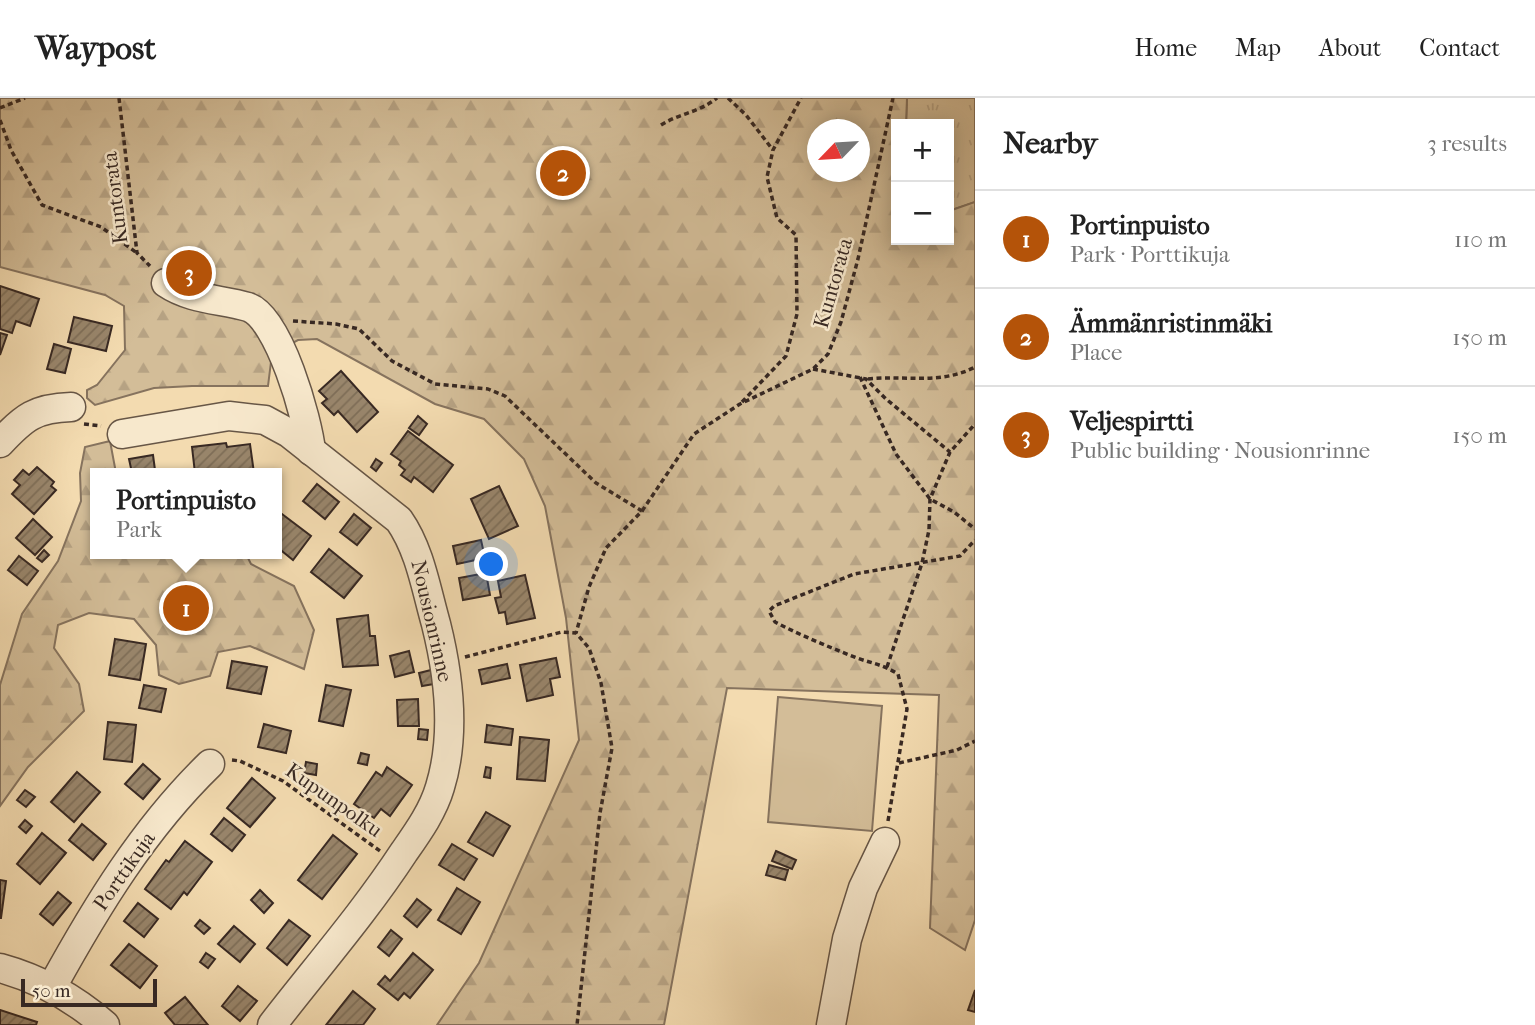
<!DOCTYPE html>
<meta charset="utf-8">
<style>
body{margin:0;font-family:"IM FELL French Canon",serif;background:#f6f6f6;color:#222}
.controls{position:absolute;right:21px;top:21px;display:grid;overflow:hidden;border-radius:0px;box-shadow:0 4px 18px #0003}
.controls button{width:63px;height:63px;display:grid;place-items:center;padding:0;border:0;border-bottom:2px solid #e0e0e0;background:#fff;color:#222;font:35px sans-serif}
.compass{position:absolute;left:807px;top:21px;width:63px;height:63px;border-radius:50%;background:#fff;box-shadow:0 4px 18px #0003;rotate:245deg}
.scale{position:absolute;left:21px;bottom:18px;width:136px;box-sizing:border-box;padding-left:7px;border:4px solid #382923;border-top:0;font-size:19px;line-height:24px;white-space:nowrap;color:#382923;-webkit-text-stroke:5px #f7e8cc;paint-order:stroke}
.you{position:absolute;left:492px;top:467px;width:24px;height:24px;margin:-18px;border:5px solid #fff;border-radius:50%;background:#1a73e8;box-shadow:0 0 0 10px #1a73e833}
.badge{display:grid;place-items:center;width:46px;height:46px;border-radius:50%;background:#b45309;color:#fff;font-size:23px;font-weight:700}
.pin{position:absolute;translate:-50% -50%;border:4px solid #fff;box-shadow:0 2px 7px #0006}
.popup{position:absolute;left:90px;top:370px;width:192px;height:91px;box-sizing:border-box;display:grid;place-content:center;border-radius:0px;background:#fff;filter:drop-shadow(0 2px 5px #0005);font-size:23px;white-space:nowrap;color:#767676}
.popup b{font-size:26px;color:#222}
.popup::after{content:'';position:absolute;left:50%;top:100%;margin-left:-14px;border:14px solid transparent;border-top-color:#fff}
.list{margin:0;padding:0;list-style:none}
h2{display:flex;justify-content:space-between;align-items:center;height:91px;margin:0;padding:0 28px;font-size:30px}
h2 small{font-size:23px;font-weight:400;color:#767676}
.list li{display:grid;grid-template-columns:46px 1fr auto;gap:21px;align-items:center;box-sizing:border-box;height:98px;padding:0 28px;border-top:2px solid #e0e0e0}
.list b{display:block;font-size:26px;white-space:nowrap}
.list p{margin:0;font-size:23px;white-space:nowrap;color:#767676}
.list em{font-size:23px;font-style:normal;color:#767676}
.map{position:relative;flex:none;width:975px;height:927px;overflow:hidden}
header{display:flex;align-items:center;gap:42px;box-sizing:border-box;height:98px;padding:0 35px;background:#fff;border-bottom:2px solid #e0e0e0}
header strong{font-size:33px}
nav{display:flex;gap:38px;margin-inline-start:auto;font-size:24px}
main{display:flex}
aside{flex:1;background:#fff}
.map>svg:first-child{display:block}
.grass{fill:url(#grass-tufts);stroke:#86735e;stroke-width:2}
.forest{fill:url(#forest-firs);stroke:#86735e;stroke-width:2;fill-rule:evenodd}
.pitch{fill:#d3bd98;stroke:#86735e;stroke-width:2}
.building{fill:url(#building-hatch);stroke:#382923;stroke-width:2}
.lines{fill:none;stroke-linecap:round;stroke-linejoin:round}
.minor-casing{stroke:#675646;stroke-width:31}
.path{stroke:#382923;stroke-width:3.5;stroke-dasharray:5 3.5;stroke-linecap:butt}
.minor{stroke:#f7e8cc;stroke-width:28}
.labels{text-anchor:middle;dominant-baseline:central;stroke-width:5;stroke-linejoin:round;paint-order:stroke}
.street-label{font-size:21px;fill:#382923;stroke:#f7e8cc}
</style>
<header>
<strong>Waypost</strong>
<nav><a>Home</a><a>Map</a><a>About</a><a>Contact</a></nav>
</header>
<main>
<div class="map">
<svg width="975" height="927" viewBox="0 0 975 927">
<defs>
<pattern id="grass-tufts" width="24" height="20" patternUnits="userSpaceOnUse" patternTransform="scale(1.75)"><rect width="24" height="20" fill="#d3bd98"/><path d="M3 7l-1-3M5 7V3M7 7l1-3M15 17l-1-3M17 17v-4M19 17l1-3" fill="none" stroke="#b6a283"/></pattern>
<pattern id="forest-firs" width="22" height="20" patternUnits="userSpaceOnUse" patternTransform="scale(1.75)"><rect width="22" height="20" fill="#d3bd98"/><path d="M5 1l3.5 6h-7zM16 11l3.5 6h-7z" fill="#b6a283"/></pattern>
<pattern id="building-hatch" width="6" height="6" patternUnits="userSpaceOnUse" patternTransform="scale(1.75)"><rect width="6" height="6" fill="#99866c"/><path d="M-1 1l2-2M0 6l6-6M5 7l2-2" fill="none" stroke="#7e6e58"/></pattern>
</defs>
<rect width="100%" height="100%" fill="#f3dbb0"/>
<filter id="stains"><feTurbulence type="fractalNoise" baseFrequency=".00286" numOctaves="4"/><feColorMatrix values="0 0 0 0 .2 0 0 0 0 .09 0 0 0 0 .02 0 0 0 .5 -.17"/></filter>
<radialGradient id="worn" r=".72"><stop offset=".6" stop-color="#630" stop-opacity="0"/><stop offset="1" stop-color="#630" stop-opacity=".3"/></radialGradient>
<path class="grass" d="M907 0H975V104L949 113V26H906Z"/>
<g class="forest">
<path d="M0 0H907L906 26H896V142H949V113L975 104V822L965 852 930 830 939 597 727 590 664 927H437L479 865 579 642 566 520 545 408 524 361 484 321 435 306 317 241 298 242 272 256 268 288H192L154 290 95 307 87 300V292L97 287 125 252 124 208 105 197 0 169ZM818 32H860V74H818Z"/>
<path d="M110 343 116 375H95V456H246L251 466 294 488 314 532 304 571 250 548 218 554 210 578 179 586 159 577 156 547 134 521 89 515 58 527 54 550 79 586 84 613 28 669 0 708V587L22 516 58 463 81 403 80 375 85 349Z"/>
</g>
<path class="pitch" d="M778 599 882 608 872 733 768 724Z"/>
<g class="building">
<path d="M185 159 205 172 193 191 173 178Z"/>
<path d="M0 188 39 201 30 228 16 223 12 235 0 231Z"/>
<path d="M74 219 112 228 106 253 68 244Z"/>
<path d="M0 235 7 237 0 257Z"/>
<path d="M54 246 71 251 65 275 47 271Z"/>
<path d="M341 273 378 314 357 334 338 313 334 317 322 305 327 301 319 293Z"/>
<path d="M418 318 427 326 419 337 409 330Z"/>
<path d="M408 333 453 367 433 394 414 379 411 384 401 377 405 372 399 367 401 363 391 356Z"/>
<path d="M226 345 227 349 250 346 254 375H195L192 349Z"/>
<path d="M153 357 155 372 132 375 129 361Z"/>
<path d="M376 361 382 365 376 373 371 369Z"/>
<path d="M37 369 54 384 51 388 56 392 34 416 12 396 20 387 14 382 23 372 29 377Z"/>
<path d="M317 386 339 404 325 421 303 403Z"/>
<path d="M499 388 518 428 489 441 471 401Z"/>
<path d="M278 413 311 438 293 462 277 449Z"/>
<path d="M354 416 371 430 357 447 340 434Z"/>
<path d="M33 421 52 439 35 457 16 440Z"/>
<path d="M481 442 485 460 457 466 453 448Z"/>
<path d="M329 451 362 478 344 500 311 474Z"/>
<path d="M44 452 49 457 42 464 37 460Z"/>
<path d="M19 458 38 473 27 487 8 472Z"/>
<path d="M504 462 506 470 489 474 486 465Z"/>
<path d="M486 475 490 497 463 502 459 480Z"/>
<path d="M525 477 535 520 507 526 505 514 499 515 495 500 501 499 498 483Z"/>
<path d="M368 517 370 538H375L378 567 343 569 337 521Z"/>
<path d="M115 541 146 546 140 582 109 577Z"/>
<path d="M409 553 414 574 395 579 390 558Z"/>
<path d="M556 560 560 579 550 581 553 597 527 603 520 567Z"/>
<path d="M232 563 267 569 261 596 227 590Z"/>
<path d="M507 566 510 580 482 586 479 572Z"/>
<path d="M431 572 434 586 422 588 419 575Z"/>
<path d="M144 587 166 591 161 614 139 610Z"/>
<path d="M326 587 351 592 343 628 319 623Z"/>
<path d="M418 601 419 628H398L397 602Z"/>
<path d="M108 624 136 627 132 664 104 661Z"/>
<path d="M264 626 291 633 286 655 258 649Z"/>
<path d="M487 627 513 631 511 647 485 644Z"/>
<path d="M419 631 428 632 427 642 418 641Z"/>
<path d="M520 639 549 642 545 683 517 681Z"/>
<path d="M361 655 369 657 367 667 358 665Z"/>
<path d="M306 664 317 666 316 677 304 675Z"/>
<path d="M143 666 160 681 143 701 125 686Z"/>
<path d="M387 669 412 687 390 718 381 711 374 720 354 706 376 674 382 678Z"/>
<path d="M486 669 491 670 490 680 484 679Z"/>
<path d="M77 674 100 694 74 724 51 704Z"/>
<path d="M252 680 275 700 250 729 227 710Z"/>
<path d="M25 692 35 699 26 709 17 702Z"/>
<path d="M486 714 510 728 493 758 468 744Z"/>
<path d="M224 720 245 737 232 753 211 736Z"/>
<path d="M25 722 32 728 26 735 19 729Z"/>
<path d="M82 726 106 746 93 762 69 742Z"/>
<path d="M42 735 66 755 40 786 17 766Z"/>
<path d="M333 737 357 756 322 801 298 782Z"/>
<path d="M185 743 212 764 187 797 184 794 171 811 145 791 166 762 169 764Z"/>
<path d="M452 746 477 761 464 782 439 767Z"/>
<path d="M776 753 796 762 792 771 772 763Z"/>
<path d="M769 767 788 772 785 782 766 777Z"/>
<path d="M0 782 6 783 1 820H0Z"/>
<path d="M457 790 480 804 461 836 438 822Z"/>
<path d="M260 792 273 805 264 815 251 802Z"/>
<path d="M58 794 71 805 53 827 40 816Z"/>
<path d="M417 801 431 812 417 829 404 818Z"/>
<path d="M138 805 158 821 144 839 124 823Z"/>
<path d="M200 822 210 830 204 836 195 828Z"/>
<path d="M289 822 310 838 287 867 267 850Z"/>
<path d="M234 828 255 846 240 864 218 846Z"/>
<path d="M391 832 402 841 389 858 378 849Z"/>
<path d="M129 846 157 868 140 890 111 867Z"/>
<path d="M206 855 215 861 208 870 200 864Z"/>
<path d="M413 855 433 872 410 900 404 895 398 902 378 886 385 878 390 883Z"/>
<path d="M238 888 257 903 240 923 222 908Z"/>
<path d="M975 892V914L968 912Z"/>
<path d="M353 893 375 911 363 927H326Z"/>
<path d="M185 899 208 927H175L165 915Z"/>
<path d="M0 912 37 924 36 927H0Z"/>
</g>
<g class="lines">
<g class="minor-casing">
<g id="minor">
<path d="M166 185C191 202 221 201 248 209 279 219 308 322 311 353"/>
<path d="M122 336 229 318 265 322 289 335 399 422C420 452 426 491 436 526 449 578 456 637 440 689 433 713 418 734 404 754 364 815 316 870 272 927"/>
<path d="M0 345C24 319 36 310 71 309"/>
<path d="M0 870C40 881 74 900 105 927"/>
<path d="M52 889C96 809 144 730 210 666"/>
<path d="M831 927 847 841 863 790 885 744"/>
</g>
</g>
<g class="path">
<path d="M119 0 137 155 150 168"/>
<path d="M728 0 746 17 773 52"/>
<path d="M0 10 25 0"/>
<path d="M0 22 11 52 42 107 101 129 137 155"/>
<path d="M661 27C680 15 698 15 717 0"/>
<path d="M293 223 336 226 359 231 392 263 435 286 488 291 505 298 596 385 642 413 606 450 589 489 576 535"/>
<path d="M813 271 866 281 886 301 950 354"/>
<path d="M860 279 896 356 930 401 954 414 975 431"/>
<path d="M868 281C905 277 941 287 975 269"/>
<path d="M742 304 786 258 797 216 796 137 777 120 767 79 773 52 801 0"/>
<path d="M84 326 101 328"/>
<path d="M642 413 694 336 740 306 813 271 828 256 841 224 858 161 893 0"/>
<path d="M465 559 562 534 576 535 589 550 601 585 612 650 600 715 577 927"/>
<path d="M887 569 922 465 929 432 930 401 950 354 975 326"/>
<path d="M232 662 240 663 283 683 380 753"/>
<path d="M899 665 957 652 975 643"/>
<path d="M888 723 907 611 898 576C884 567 871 565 857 560 829 549 802 538 775 524L769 513 774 508 854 476 960 458 975 442"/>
</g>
<use href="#minor" class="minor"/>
</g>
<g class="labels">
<g class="street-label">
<text transform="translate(115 100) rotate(-97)">Kuntorata</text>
<text transform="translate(833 185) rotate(-74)">Kuntorata</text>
<text transform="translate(432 523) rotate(77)">Nousionrinne</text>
<text transform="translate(334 702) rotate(35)">Kupunpolku</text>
<text transform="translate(124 773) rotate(-55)">Porttikuja</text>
</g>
</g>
<rect width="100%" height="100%" filter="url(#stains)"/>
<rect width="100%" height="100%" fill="url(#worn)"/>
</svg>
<div class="controls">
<button>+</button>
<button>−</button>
</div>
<svg class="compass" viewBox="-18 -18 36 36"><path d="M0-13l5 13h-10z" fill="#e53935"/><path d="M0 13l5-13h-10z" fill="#767676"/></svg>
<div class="scale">50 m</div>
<div class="you"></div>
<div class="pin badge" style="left:186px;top:510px">1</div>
<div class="popup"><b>Portinpuisto</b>Park</div>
<div class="pin badge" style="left:563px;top:75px">2</div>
<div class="pin badge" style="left:189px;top:175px">3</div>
</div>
<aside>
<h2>Nearby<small>3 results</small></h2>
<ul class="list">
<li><span class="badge">1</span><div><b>Portinpuisto</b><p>Park · Porttikuja</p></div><em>110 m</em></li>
<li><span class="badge">2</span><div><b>Ämmänristinmäki</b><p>Place</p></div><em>150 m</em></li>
<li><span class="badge">3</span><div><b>Veljespirtti</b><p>Public building · Nousionrinne</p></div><em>150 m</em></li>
</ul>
</aside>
</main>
